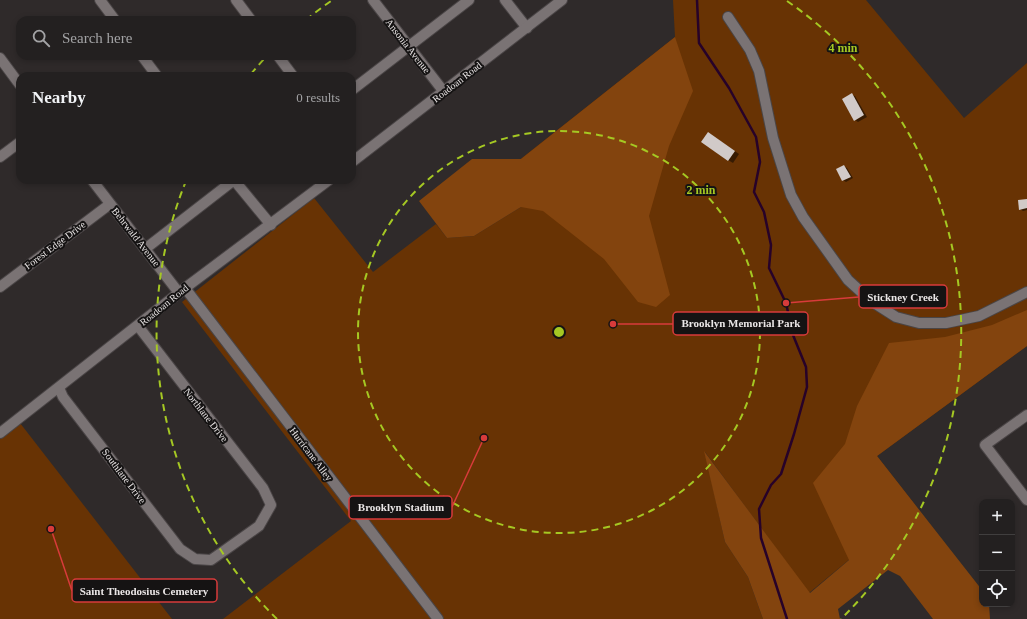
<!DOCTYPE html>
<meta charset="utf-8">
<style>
body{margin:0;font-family:Georgia,serif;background:#2b2829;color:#f1f3f6}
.controls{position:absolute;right:12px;bottom:12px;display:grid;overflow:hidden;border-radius:8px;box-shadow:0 2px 6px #0003}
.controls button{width:36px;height:36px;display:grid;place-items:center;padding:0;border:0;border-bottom:1px solid #403e3e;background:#232020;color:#f1f3f6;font:20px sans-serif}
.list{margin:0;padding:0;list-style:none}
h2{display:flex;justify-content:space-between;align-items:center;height:52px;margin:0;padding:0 16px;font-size:17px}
h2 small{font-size:13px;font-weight:400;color:#a3a3a5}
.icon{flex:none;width:22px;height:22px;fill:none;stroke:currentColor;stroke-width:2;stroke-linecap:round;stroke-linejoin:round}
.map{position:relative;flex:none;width:1027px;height:619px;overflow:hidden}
.search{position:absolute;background:#232020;box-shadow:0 2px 6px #0003;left:16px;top:16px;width:340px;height:44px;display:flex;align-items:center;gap:10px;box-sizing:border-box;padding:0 14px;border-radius:12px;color:#a3a3a5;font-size:15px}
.panel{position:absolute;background:#232020;box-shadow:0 2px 6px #0003;left:16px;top:72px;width:340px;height:112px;border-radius:12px}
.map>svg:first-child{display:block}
.green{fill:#683304}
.forest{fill:#83440e}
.shadow{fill:#0007}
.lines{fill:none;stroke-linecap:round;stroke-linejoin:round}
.stream{stroke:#270229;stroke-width:2.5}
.building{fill:#d1cac8}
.minor-casing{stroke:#4a4546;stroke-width:12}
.minor{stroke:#7a7374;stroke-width:10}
.ring{fill:none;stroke:#a5c823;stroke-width:2;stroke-dasharray:7 5}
.labels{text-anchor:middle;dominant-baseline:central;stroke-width:4;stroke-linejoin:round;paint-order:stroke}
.street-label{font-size:10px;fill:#eae6e6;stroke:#151313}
.centre{fill:#a5c823;stroke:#151313;stroke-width:2}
.ring-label{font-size:12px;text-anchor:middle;font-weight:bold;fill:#a5c823;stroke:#151313;stroke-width:4;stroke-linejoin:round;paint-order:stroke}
.leader{fill:none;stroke:#d83b3b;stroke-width:1.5}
.callout-dot{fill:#d83b3b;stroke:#151313;stroke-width:1.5}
.callout{fill:#151313;stroke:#d83b3b;stroke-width:1.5}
.callout-label{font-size:11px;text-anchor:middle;font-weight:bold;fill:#eae6e6}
</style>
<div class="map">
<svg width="1027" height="619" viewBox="0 0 1027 619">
<rect width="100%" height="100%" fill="#2f2a2a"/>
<g class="green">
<path d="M673 0H866L964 118 1027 63V346L877 456 915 505 809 593 705 452 725 542 748 577 763 619H223L351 521 182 302 314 198 373 272 436 224 447 238 474 236 521 207 498 177 675 37Z"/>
<path d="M20 423 172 619H0V438Z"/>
</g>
<g class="forest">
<path d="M675 37 693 91 669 146 649 216 670 295 656 307 638 302 604 259 543 211 521 207 474 236 447 238 419 201 472 159H521Z"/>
<path d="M1027 310V346L877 456 982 590V604H989L990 619H933L900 576 888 570 838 609 840 619H763L748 577 725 542 704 451 810 593 849 560 813 483 845 444 857 406 889 343 945 337 992 325Z"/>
</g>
<g class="shadow">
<path d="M852 95 855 96 867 117 858 122 855 120Z"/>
<path d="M713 136 739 154 733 163 728 160Z"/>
<path d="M844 166 847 168 853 178 846 182 843 180Z"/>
<path d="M1027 201V210L1023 211 1020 209Z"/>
</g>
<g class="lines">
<path class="stream" d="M697 0 699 43 729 88 756 137 760 162 754 192 764 212 771 245 769 268 786 303 793 335 806 367 807 387 794 434 781 474 771 485 759 509 761 538 787 619"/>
</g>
<g class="building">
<path d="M852 93 864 115 854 121 842 99Z"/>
<path d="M708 132 735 151 728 161 701 142Z"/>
<path d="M844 165 851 177 842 181 836 169Z"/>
<path d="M1027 199V208L1019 210 1018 200Z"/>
</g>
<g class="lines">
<g class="minor-casing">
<g id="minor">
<path d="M100 0 115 20"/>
<path d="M236 0 251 20"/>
<path d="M373 0 444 92"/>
<path d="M505 0 527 28"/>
<path d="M728 17 750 50 759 71 773 138 791 195 803 217 848 280 871 301 896 317 919 323H946L979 316 1027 292"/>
<path d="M142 56 157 76"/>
<path d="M278 56 293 76"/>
<path d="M0 58 20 85"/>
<path d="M352 90 469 0"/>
<path d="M0 157 20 142"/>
<path d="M352 162 562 0"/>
<path d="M92 180 179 293"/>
<path d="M234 180 271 225"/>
<path d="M145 249 234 180"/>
<path d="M0 287 110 204"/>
<path d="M185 288 438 619"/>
<path d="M59 388 63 397 180 549 195 559 211 560 259 526 271 505 263 488 138 326"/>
<path d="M1027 415 985 445 1027 500"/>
<path d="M0 433 185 288 329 180"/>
</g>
</g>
<use href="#minor" class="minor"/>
</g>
<g class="ring">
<circle cx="559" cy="332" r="201"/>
<path d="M277 619A402 402 0 0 1 186 181M251 74A402 402 0 0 1 265 58M306 20A402 402 0 0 1 331 1M787 1A402 402 0 0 1 841 619"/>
</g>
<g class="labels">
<g class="street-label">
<text transform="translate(408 46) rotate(52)">Ansonia Avenue</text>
<text transform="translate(457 82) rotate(-38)">Roadoan Road</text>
<text transform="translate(136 237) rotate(52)">Behrwald Avenue</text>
<text transform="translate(55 245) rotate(-37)">Forest Edge Drive</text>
<text transform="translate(164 305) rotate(-39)">Roadoan Road</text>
<text transform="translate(206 415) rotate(52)">Northlane Drive</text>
<text transform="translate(311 454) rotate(53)">Hurricane Alley</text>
<text transform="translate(124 476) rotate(53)">Southlane Drive</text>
</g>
</g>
<circle cx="559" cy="332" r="6" class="centre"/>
<g class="ring-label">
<text x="843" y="52">4 min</text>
<text x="701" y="194">2 min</text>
</g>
<path class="leader" d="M786 303L859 297M613 324L673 324M484 438L452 507M51 529L72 591"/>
<g class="callout-dot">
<circle cx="786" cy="303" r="4"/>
<circle cx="613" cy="324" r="4"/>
<circle cx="484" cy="438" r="4"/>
<circle cx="51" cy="529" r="4"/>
</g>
<g class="callout">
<rect x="859" y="285" width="88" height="23" rx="4"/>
<rect x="673" y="312" width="135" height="23" rx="4"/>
<rect x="349" y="496" width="103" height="23" rx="4"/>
<rect x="72" y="579" width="145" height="23" rx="4"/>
</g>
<g class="callout-label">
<text x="903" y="301">Stickney Creek</text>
<text x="741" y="327">Brooklyn Memorial Park</text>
<text x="401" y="511">Brooklyn Stadium</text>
<text x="144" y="595">Saint Theodosius Cemetery</text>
</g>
</svg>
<div class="controls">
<button>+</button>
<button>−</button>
<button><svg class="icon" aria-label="locate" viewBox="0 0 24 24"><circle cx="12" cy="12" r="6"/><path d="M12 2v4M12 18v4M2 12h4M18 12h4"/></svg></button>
</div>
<div class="search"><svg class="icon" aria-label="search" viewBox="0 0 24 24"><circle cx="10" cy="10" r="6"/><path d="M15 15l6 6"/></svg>Search here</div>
<section class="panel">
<h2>Nearby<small>0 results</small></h2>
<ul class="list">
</ul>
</section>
</div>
